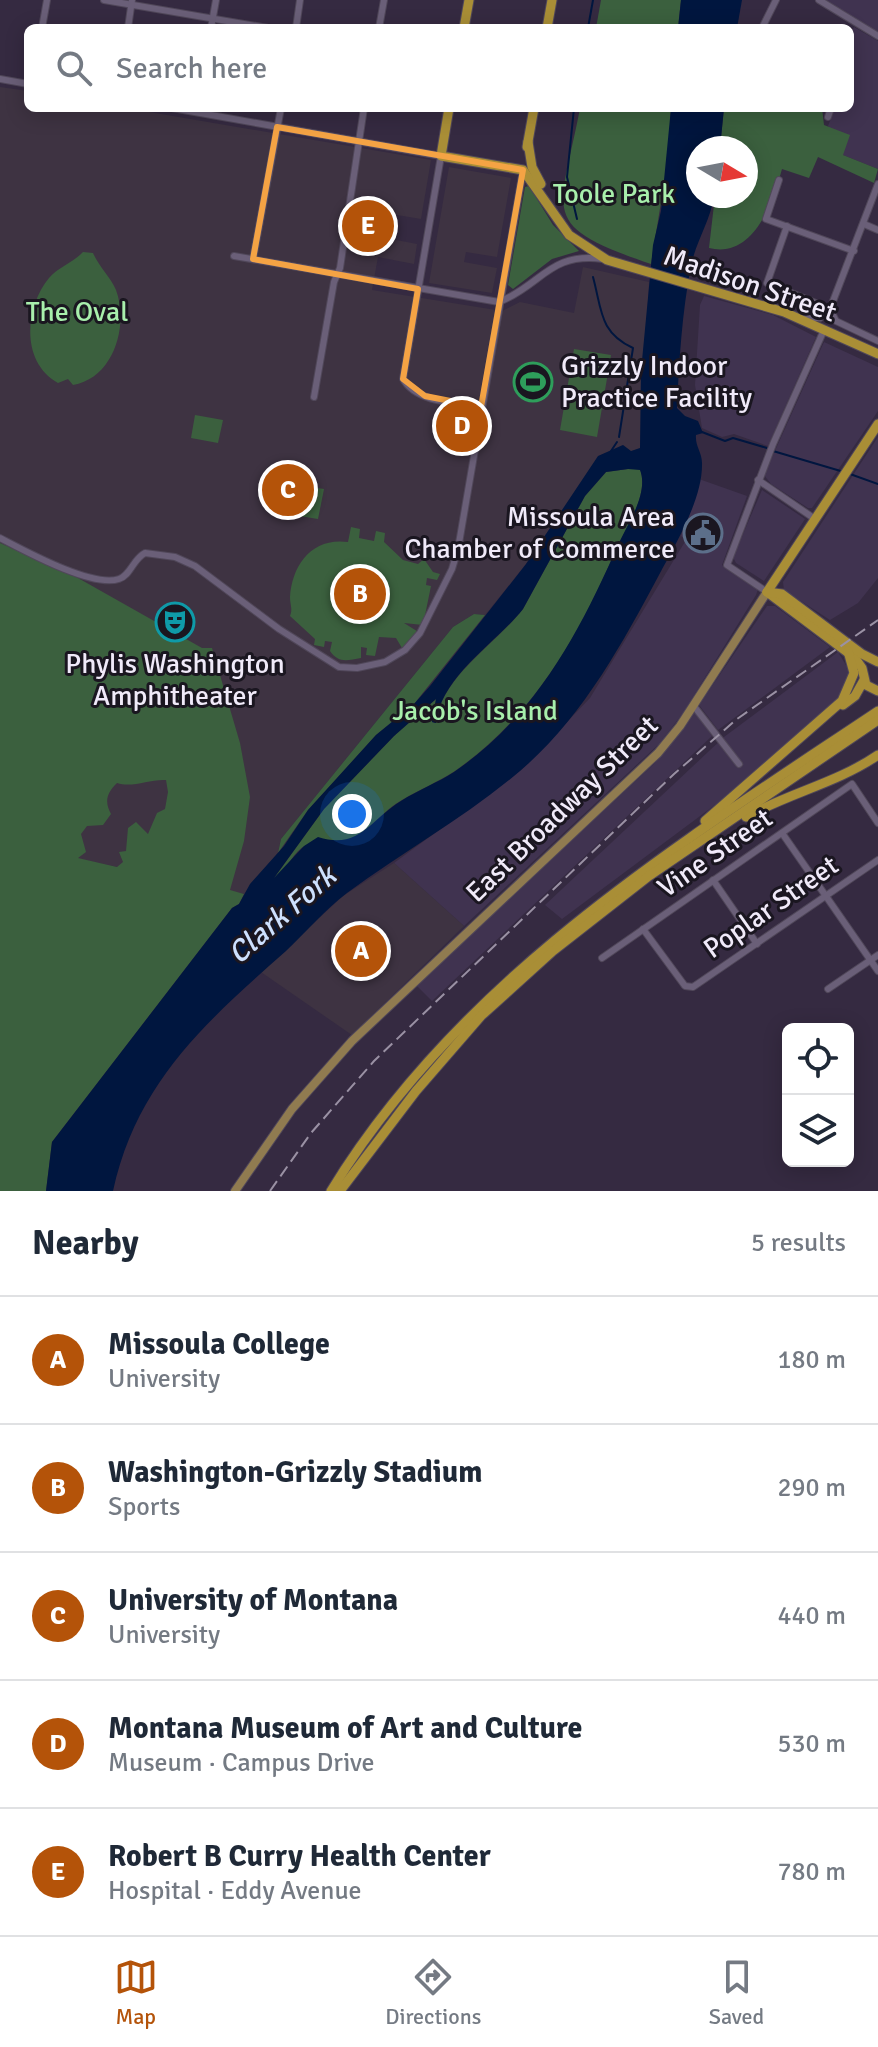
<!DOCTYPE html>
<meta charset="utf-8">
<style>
body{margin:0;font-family:Signika,sans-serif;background:#f6f6f7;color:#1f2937}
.controls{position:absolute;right:24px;bottom:24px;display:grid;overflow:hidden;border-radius:12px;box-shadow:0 4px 20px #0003}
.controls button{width:72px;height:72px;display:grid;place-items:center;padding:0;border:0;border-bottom:2px solid #e0e1e3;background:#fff;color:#1f2937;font:40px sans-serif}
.compass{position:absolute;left:686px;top:136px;width:72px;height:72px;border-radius:50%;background:#fff;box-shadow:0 4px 20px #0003;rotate:100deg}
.you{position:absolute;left:352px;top:814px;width:28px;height:28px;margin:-20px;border:6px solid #fff;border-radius:50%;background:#1a73e8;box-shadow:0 0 0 12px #1a73e833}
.badge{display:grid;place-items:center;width:52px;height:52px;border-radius:50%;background:#b45309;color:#fff;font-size:26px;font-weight:700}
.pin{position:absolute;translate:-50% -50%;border:4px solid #fff;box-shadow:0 2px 8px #0006}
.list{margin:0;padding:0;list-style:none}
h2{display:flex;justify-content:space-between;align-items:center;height:104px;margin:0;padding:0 32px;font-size:34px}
h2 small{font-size:26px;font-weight:400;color:#747a83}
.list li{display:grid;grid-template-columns:52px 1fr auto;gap:24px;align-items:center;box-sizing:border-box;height:128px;padding:0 32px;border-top:2px solid #e0e1e3}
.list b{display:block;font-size:30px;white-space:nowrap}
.list p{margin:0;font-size:26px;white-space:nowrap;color:#747a83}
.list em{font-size:26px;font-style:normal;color:#747a83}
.icon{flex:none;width:44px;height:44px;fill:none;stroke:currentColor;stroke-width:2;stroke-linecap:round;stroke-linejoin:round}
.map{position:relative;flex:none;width:878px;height:1191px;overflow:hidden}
.search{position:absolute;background:#fff;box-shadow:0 4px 20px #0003;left:24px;right:24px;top:24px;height:88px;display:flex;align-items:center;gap:20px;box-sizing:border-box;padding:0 28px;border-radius:12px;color:#747a83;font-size:30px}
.sheet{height:744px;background:#fff}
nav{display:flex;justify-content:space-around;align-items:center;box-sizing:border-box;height:112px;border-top:2px solid #e0e1e3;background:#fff;font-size:22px;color:#747a83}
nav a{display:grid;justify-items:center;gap:4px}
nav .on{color:#b45309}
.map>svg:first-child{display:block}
.built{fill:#403350}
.education{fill:#3e3342}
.green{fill:#3b603e;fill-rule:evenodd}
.water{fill:#00163f;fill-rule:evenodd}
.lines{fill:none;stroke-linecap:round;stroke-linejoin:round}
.stream{stroke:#00163f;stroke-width:2}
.minor-casing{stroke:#504759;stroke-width:8}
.major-casing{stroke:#504759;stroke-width:10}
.highway-casing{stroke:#504759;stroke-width:11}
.minor{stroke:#6a5f78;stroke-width:6}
.major{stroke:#907b50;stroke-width:8}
.highway{stroke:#a98e36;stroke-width:9}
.rail{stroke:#9a91a4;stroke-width:2;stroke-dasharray:12 6;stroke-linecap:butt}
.marked{fill:none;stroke:#f4a344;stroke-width:6;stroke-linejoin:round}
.labels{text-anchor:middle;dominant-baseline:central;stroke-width:6;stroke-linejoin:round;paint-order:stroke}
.park-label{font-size:28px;fill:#a8efac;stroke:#1a1620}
.street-label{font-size:28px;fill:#f0eaf9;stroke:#1a1620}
.poi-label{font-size:28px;fill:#f0eaf9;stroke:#1a1620;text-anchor:start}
.water-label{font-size:30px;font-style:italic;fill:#cde0fe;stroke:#1a1620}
</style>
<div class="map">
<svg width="878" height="1191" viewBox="0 0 878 1191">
<rect width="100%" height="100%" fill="#352a41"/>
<g class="built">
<path d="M824 0H878V33Z"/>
<path d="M854 27 878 41V169L843 155 828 126 835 108H850V35Z"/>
<path d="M704 296 773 315 816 337 768 446 734 434 722 437 702 428 695 385 700 305Z"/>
<path d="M824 342 878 367V411L812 508H808L771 484 764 475Z"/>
<path d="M878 437V578L858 603 830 620 784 590 783 582Z"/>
<path d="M699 479 747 496 722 565 758 589 756 595 683 713 659 744 464 926 394 863 521 770 590 698 686 540 681 536Z"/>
<path d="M762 490 805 519 764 581 736 563 733 557Z"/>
<path d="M767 606H775L830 647 718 730 699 705Z"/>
<path d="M838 652 849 670 846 689 836 702 743 784 562 919 545 905 724 737Z"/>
<path d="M695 711 712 736 432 1001 416 985 654 764Z"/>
</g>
<g class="education">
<path d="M0 87 28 91V108H126L431 160 421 219 385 213 381 237 417 244 414 264 378 257 372 290 502 311 520 302 574 313 583 267 649 282 640 448 631 452 623 445 599 456 526 564 485 615 474 614 453 627 281 839 278 853 244 894 0 842Z"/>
<path d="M449 167 511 178 497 257 466 252 464 262 497 268 492 293 429 283Z"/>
<path d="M394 863 464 926 352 1035 261 972 343 896Z"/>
</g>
<g class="green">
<path d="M601 0H681L678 28H596Z"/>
<path d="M580 108H671L668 159 651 264C536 225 560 215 580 108Z"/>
<path d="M724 108H822L824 125 850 135 843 155 878 169 874 183 818 157 809 178 782 169C773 202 754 259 709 248L715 196H746V148H720Z"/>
<path d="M529 186 553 225 579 251 552 259 513 289 508 285 525 187Z"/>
<path d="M83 252 93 253C99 267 110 276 116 290 129 325 114 378 73 385L68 379 58 383C20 362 25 307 49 278 58 267 73 263 83 252Z"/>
<path d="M574 349 611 355 597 437 560 430Z"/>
<path d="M195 415 223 420 218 443 191 438Z"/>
<path d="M628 469H640C650 495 624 531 614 554 578 638 532 717 455 771 438 782 419 790 402 800 384 810 373 827 354 837 339 845 322 838 307 845 292 851 288 871 274 878L324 809 394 736 436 699 432 722 435 723C443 675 495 645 523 609L585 496 606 472Z"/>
<path d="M292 484 324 489 318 519 287 514Z"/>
<path d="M351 527 360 529 359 538 374 541 376 531 385 533 384 542 403 560 418 564 424 559 433 572 440 574 437 580 427 578 426 585 431 586 423 625 404 623 420 633 402 648 396 638 379 637 375 656 366 655 367 648 361 647V658C348 660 339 664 330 651L332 642 325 641 324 647 314 645 315 639 290 616C293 609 290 605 290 597 292 565 312 537 348 542Z"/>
<path d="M0 543 78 578 202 648H212L240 743 250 797 244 841 230 890 244 894 239 904 232 908 52 1142 46 1191H0ZM166 780 168 792 165 809 157 813 148 834 136 822 128 828 126 851 119 852 123 862 117 867 78 858 86 852 81 834 87 826 103 825 111 814C104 801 107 793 117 783 133 788 149 779 166 780Z"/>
<path d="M474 614 485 615 414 704 376 735 308 810 278 853 281 839 453 627Z"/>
</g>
<g class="water">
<path d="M681 0H742L737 28H678Z"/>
<path d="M671 108H724L720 148H698V196H714C710 222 696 241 691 266 682 312 679 362 677 408L685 416 698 421 703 433 696 435C695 446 702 452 702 463 703 499 675 545 659 575 621 646 582 718 520 771 466 817 404 851 347 893 325 910 306 932 286 951 206 1022 137 1082 113 1191H46L52 1142 232 908 239 904 250 884 284 846 308 810 376 735 414 704 430 686 526 564 598 456 623 445 631 451 640 448 641 371 653 245 661 211ZM628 469 640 470C649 493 628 523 619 543 580 631 536 716 454 772 437 783 418 790 401 801 370 820 360 850 318 837L304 846 274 878 324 809 394 736 436 699 432 722 436 723C441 676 496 643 523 609L585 496 606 472Z"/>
</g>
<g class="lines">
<g class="stream">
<path d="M588 28 593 0"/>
<path d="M574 108 567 177 577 219"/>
<path d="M593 277C602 310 599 332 633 348L619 437"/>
<path d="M702 432 725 441 733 438 767 448"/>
<path d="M611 451 617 442"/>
<path d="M773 451 844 472"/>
<path d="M850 474 878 484"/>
</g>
<g class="minor-casing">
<g id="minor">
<path d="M104 0 268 28"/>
<path d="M819 0 878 36"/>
<path d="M42 28 47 0"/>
<path d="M128 28 132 0"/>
<path d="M211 28 216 0"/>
<path d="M296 28 300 0"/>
<path d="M379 28 384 0"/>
<path d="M762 28 776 0"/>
<path d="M0 79 28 84"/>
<path d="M172 108 441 156 403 379C417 403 456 403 481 407"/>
<path d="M828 117 831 108"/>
<path d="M779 180 766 219 854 251"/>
<path d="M864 224 878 230"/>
<path d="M787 226 767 283 830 309"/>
<path d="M234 256 499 302C542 285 549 252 603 259"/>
<path d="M253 259 281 108"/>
<path d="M830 309 836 321 878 341"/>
<path d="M802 318H820L830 309 878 184"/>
<path d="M314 397 334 282 340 268 364 108"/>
<path d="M758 480 815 519"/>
<path d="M0 538C25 551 92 588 119 579 131 575 133 559 145 553L175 557 195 566 279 629 339 667 357 668 385 662 405 650 420 633 452 569 458 549 523 170"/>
<path d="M767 592 727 565 773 444 824 330"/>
<path d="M693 705 739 764"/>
<path d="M782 833 878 971"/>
<path d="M713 880 757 944"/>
<path d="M643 929 685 986 693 987 878 860"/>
<path d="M602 958 852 784 878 823"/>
<path d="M828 989 878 955"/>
</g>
</g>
<g class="major-casing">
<path id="major" d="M235 1191 292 1109 352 1041 658 753 680 726 767 592"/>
</g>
<g class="highway-casing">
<g id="highway">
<path d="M464 28 469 0"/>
<path d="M547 28 552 0"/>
<path d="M449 108 441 156 523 170 569 235 607 260 784 312 878 354"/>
<path d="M528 142 532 167 541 184"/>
<path d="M527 147 534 108"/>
<path d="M767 592 878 424"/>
<path d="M767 592 855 658 862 668 866 685 878 691"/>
<path d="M767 592 782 594 862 654 878 662"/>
<path d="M843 705 855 696 864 680"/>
<path d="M746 817C789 793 837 783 878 755"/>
<path d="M705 821 842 701 854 673 848 651"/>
<path d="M331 1191C461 978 676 846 878 711"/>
<path d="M340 1191 416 1091 481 1016 553 951 649 876 878 720"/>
</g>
</g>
<use href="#minor" class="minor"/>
<use href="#major" class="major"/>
<use href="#highway" class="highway"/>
<path class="rail" d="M270 1191 311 1133 374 1061 674 774 737 719 878 620"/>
</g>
<path class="marked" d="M277 127 523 170 481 407 425 396 403 379 418 289 253 259Z"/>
<defs>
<g id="stadium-ring" transform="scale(2)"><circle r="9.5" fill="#1a1620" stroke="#2e9e5b" stroke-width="1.5"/><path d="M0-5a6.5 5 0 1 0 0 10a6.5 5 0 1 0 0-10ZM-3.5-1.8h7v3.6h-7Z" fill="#2e9e5b"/></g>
<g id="civic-ring" transform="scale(2)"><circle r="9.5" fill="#1a1620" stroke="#5c6f8a" stroke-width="1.5"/><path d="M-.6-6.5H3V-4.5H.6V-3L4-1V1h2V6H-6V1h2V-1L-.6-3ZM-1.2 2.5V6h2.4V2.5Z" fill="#5c6f8a"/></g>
<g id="theatre-ring" transform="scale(2)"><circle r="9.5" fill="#1a1620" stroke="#0f9aa8" stroke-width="1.5"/><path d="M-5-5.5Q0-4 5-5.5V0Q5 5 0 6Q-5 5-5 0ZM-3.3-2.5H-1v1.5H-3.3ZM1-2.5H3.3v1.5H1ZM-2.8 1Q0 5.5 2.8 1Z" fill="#0f9aa8"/></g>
</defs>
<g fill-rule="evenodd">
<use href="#stadium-ring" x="533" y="382"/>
<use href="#civic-ring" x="703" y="533"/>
<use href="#theatre-ring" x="175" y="622"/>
</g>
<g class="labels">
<g class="park-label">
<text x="614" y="194">Toole Park</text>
<text x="77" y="312">The Oval</text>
<text x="475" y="711">Jacob's Island</text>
</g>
<g class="street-label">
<text transform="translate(750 284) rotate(19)">Madison Street</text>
<text transform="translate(562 809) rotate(-44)">East Broadway Street</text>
<text transform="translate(715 853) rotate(-35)">Vine Street</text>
<text transform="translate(771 907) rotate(-35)">Poplar Street</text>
</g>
<g class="poi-label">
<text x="561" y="366">Grizzly Indoor<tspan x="561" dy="32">Practice Facility</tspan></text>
<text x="675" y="517" text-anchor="end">Missoula Area<tspan x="675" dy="32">Chamber of Commerce</tspan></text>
<text x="175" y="664" text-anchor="middle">Phylis Washington<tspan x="175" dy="32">Amphitheater</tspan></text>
</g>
<g class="water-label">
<text transform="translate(282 915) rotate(-41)">Clark Fork</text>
</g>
</g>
</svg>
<div class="controls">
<button><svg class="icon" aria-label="locate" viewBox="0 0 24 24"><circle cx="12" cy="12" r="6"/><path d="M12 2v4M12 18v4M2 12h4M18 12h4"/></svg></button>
<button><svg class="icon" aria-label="layers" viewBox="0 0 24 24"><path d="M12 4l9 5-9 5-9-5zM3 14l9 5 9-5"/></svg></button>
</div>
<svg class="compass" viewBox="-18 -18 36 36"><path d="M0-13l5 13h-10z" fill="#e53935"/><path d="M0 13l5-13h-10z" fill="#747a83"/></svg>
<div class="you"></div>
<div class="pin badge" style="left:361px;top:951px">A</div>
<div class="pin badge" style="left:360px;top:594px">B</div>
<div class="pin badge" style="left:288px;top:490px">C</div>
<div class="pin badge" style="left:462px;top:426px">D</div>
<div class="pin badge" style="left:368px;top:226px">E</div>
<div class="search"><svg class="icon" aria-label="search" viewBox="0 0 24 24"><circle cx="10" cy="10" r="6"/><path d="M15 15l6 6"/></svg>Search here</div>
</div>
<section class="sheet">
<h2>Nearby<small>5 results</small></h2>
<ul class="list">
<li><span class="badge">A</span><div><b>Missoula College</b><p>University</p></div><em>180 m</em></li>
<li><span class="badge">B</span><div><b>Washington-Grizzly Stadium</b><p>Sports</p></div><em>290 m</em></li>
<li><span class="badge">C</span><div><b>University of Montana</b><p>University</p></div><em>440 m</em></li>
<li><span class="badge">D</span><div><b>Montana Museum of Art and Culture</b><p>Museum · Campus Drive</p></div><em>530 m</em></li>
<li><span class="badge">E</span><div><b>Robert B Curry Health Center</b><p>Hospital · Eddy Avenue</p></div><em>780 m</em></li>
</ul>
</section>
<nav>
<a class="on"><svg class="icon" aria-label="map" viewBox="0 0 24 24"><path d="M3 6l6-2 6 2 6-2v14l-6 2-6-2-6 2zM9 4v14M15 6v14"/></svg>Map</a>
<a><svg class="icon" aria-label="directions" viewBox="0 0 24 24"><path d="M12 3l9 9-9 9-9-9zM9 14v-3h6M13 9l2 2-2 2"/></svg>Directions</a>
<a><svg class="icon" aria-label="saved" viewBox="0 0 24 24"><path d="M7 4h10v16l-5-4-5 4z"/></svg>Saved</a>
</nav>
